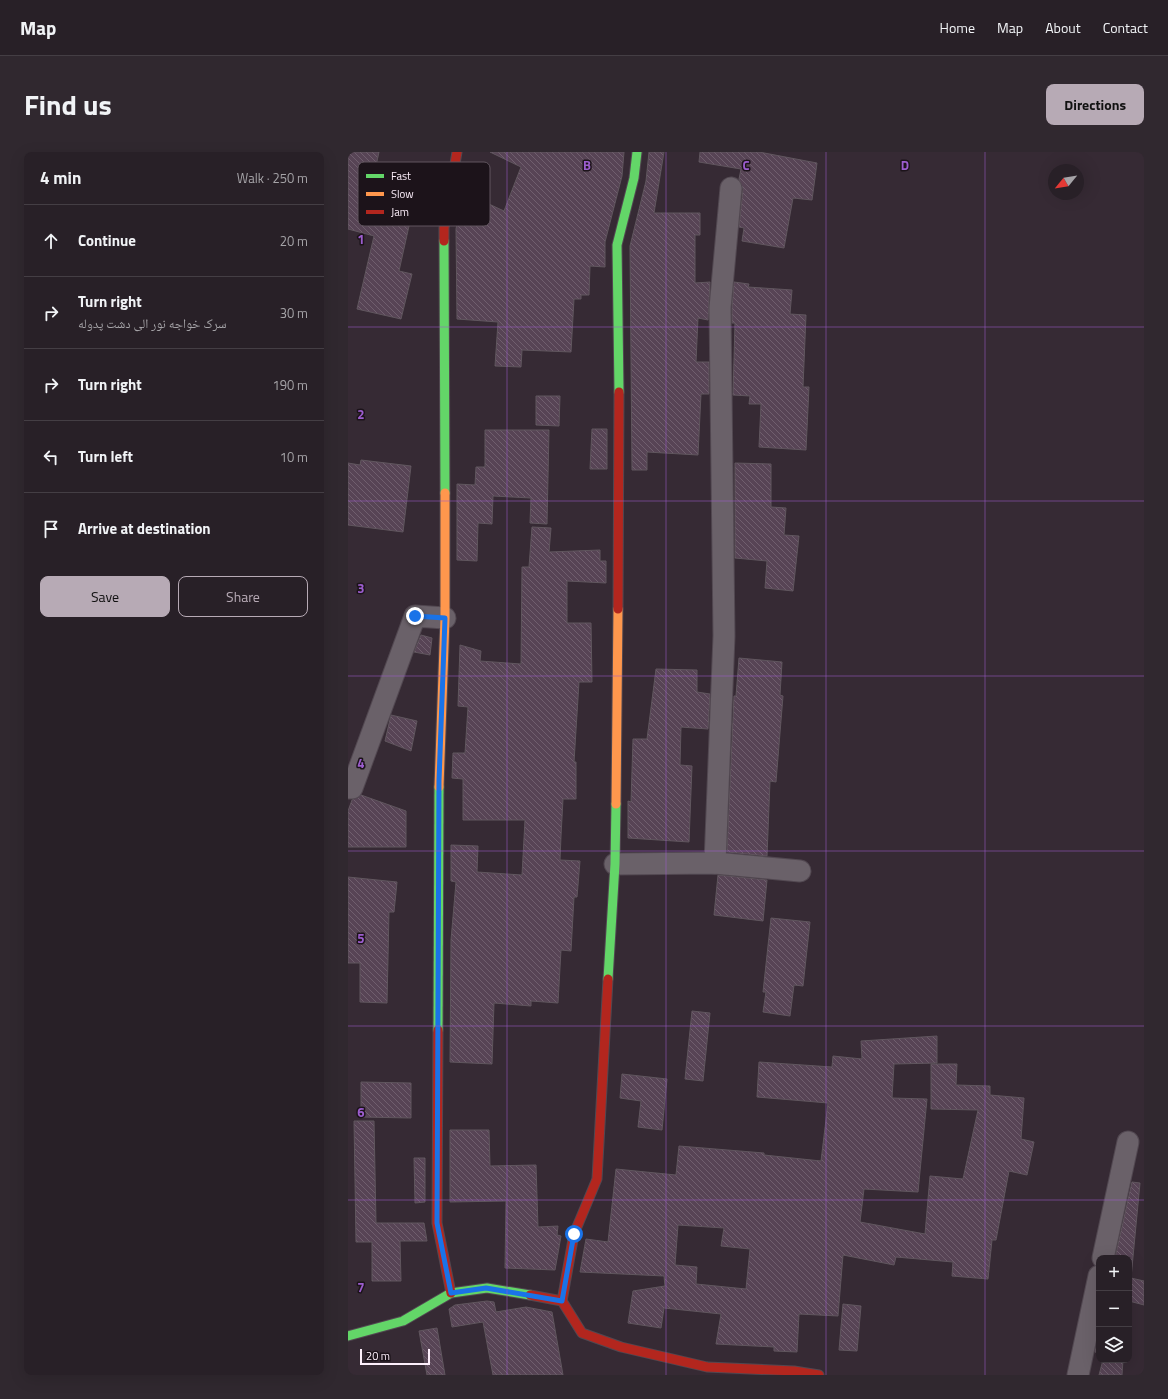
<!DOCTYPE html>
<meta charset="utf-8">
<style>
:root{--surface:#282027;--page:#30282f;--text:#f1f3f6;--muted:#a5a3a7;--line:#443e44;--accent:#b7aab5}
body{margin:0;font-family:"Titillium Web","Noto Naskh Arabic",sans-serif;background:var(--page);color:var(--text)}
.controls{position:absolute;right:12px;bottom:12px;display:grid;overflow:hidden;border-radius:8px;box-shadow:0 4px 16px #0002}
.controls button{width:36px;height:36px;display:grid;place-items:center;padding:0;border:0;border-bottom:1px solid var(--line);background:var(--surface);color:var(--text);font:20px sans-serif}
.compass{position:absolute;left:700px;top:12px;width:36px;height:36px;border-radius:50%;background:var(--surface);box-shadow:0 4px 16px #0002;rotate:240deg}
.scale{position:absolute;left:12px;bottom:10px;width:70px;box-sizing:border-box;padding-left:4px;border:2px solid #fdeffb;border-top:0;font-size:11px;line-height:14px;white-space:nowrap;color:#fdeffb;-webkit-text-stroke:3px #1c131a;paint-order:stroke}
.stop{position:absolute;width:12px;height:12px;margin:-9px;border:3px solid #1a73e8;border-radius:50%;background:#fff}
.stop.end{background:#1a73e8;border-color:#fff;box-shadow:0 1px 4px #0008}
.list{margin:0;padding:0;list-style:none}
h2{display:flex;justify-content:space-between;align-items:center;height:52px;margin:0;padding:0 16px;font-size:17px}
h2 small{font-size:13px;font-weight:400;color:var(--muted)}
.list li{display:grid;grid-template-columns:26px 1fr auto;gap:12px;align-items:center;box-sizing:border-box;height:72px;padding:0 16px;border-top:1px solid var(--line)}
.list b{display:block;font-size:15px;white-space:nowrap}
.list p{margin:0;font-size:13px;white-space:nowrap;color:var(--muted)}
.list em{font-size:13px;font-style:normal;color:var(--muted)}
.actions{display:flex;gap:8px;padding:12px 16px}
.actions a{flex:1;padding:9px 0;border:1px solid var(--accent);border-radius:8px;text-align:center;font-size:14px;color:var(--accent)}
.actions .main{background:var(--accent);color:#111}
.icon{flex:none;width:22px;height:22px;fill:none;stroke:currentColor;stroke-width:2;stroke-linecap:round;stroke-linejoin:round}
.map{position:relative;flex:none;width:796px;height:1223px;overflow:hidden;border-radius:8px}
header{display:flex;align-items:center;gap:24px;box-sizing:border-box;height:56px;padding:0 20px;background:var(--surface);border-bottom:1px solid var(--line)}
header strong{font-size:19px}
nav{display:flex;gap:22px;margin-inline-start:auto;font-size:14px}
.intro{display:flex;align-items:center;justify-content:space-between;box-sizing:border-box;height:96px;padding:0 24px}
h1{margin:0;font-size:28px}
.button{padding:10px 18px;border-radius:8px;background:var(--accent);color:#111;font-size:14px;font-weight:700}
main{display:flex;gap:24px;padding:0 24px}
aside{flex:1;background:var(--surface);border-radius:8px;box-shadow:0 4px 16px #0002}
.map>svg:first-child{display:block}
.building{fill:url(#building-back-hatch);stroke:#60565e;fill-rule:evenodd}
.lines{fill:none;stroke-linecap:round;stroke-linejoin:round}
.street-casing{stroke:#524851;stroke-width:23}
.fast-casing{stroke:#524851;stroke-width:11}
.slow-casing{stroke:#524851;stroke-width:11}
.jam-casing{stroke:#524851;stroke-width:11}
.street{stroke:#6a6169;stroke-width:21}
.fast{stroke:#63d668;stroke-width:9}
.slow{stroke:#ff974d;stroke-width:9}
.jam{stroke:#b3261e;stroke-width:9}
.route{stroke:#1a73e8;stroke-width:5}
.grid{fill:none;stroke:#9c5dce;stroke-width:1;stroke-opacity:0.55}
.key{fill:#1c131a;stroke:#60555e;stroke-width:1}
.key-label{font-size:11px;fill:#fdeffb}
.grid-label{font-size:13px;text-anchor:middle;font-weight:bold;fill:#9c5dce;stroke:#1c131a;stroke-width:3;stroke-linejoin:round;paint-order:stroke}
</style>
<header>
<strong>Map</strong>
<nav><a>Home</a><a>Map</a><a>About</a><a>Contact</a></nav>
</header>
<div class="intro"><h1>Find us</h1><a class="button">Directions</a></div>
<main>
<aside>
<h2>4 min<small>Walk · 250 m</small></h2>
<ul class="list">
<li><svg class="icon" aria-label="ahead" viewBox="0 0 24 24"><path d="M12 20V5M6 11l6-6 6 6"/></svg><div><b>Continue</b></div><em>20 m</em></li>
<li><svg class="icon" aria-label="right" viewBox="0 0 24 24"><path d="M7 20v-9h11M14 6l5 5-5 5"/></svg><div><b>Turn right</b><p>سرک خواجه نور الی دشت پدوله</p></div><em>30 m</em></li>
<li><svg class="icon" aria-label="right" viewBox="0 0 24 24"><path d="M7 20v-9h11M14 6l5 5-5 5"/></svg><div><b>Turn right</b></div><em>190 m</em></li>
<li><svg class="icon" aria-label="left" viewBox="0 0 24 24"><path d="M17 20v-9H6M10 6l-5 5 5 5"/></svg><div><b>Turn left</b></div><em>10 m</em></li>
<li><svg class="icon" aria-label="arrive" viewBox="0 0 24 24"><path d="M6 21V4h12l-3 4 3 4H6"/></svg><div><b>Arrive at destination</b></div></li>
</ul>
<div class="actions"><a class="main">Save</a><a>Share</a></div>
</aside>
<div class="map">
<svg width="796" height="1223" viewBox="0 0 796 1223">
<defs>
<pattern id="building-back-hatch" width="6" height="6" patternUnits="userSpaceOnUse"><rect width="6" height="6" fill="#574455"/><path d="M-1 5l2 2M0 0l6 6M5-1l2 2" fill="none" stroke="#705f6e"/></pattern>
</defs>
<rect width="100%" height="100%" fill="#362a34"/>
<!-- building -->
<g class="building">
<polygon points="0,0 31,0 26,23 83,37 78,58 65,56 51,119 64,122 53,167 9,157 26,84 0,77"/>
<polygon points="142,0 276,0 274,24 257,90 257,115 242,114 241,143 233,143 233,147 226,147 223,200 174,198 173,215 147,214 150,170 109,167 108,77 115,40 156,59 173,15"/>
<polygon points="301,0 316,0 306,61 352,61 352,83 347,83 347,131 362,130 360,168 350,166 348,210 361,210 361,242 353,242 350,303 299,300 299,318 284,318 282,94 298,29"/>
<polygon points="352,0 411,0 469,11 464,48 445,46 436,96 394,89 396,76 391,75 395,37 391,27 393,17 351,10"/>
<polygon points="386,130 401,132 400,135 444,138 442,162 458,163 455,235 461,235 458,298 411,295 413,252 401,252 402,244 385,243 387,171 384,171 384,156"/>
<polygon points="188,244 212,244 211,274 188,273"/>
<polygon points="244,277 259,277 259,317 242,317"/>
<polygon points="137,278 201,278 199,372 182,371 183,346 145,344 144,372 130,371 129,409 109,408 109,332 127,333 128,315 137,315"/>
<polygon points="13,308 63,314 55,380 0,373 0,311 12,313"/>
<polygon points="387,311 423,312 423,355 438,356 436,383 451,384 445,439 417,436 419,409 387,406"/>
<polygon points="184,375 203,376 201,400 252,398 252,409 258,409 258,431 219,429 219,471 243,471 244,530 231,530 226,610 228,610 228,647 215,647 213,684 212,708 232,709 229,745 226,745 223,799 213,798 210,851 183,849 183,854 146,851 144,912 102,910 103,788 108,730 103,729 103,693 130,694 129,720 174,723 177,668 115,668 115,627 104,626 105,601 117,601 120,555 110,554 112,493 133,499 132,509 173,512 174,415 181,415"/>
<polygon points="73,483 84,486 82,503 66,500"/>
<polygon points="391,506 434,510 432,543 435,544 428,630 422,629 419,704 379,700 386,544 388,544"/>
<polygon points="308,517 349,518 349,540 362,542 360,577 333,575 332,613 344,614 341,690 280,686 280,649 283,650 285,587 299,587"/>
<polygon points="43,563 69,569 63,599 37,589"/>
<polygon points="13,643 58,659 58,695 0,695 0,659 4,648"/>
<polygon points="370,723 419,728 415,769 366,763"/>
<polygon points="0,725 49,730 46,760 41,760 39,851 12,850 12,811 0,811"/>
<polygon points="423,766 462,770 455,834 446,833 442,864 415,860 418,840 415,840"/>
<polygon points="344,859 362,861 355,929 337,927"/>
<path d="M 589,884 L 589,911 L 546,912 L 544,946 L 579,947 L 570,1040 L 516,1037 L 512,1070 L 577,1082 L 582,1024 L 615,1027 L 630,958 L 583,957 L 583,912 L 609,912 L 608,933 L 642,934 L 642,943 L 676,946 L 673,987 L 686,990 L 679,1023 L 661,1019 L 648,1088 L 644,1088 L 640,1127 L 604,1124 L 605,1110 L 548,1105 L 546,1113 L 495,1103 L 490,1164 L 451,1162 L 449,1200 L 426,1199 L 426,1195 L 368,1192 L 373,1162 L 316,1156 L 313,1176 L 280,1171 L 285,1139 L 317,1134 L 316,1124 L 232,1120 L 238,1087 L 260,1090 L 268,1017 L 328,1023 L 331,994 L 416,1001 L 416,1003 L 473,1009 L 480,951 L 409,945 L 411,910 L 484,915 L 485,904 L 514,907 L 513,889 ZM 330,1073 L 376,1076 L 373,1094 L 402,1097 L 398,1137 L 348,1132 L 349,1115 L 327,1113 Z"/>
<polygon points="274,922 319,927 314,978 290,975 293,949 272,946"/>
<polygon points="13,930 63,931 63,966 13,965"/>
<polygon points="6,969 26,969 28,1071 76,1071 79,1089 52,1089 53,1129 24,1129 24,1090 8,1090"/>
<polygon points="102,978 141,978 142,1014 188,1013 190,1075 210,1074 209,1083 213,1084 207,1118 157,1116 158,1049 102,1050"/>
<polygon points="66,1006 77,1006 77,1050 67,1051"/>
<polygon points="784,1030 792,1031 783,1126 796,1129 796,1153 781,1149 781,1106 767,1106"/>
<polygon points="139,1149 146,1150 148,1160 178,1155 204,1160 215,1223 145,1223 135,1170 104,1175 101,1157 107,1153"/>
<polygon points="495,1152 513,1154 509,1199 491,1198"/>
<polygon points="89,1176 97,1223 79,1223 71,1179"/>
<polygon points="751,1182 751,1201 747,1200"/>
<polygon points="755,1208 775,1208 774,1223 751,1223"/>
</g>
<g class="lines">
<defs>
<g id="street">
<polyline points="0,636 4,636 67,464 97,466"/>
<polyline points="367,711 376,484 372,156 383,36"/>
<polyline points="267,712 367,711 452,719"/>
<polyline points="755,1106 780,990"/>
<polyline points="730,1223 751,1124"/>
</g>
<g id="fast">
<polyline points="96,89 97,341"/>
<polyline points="271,240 269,93 286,26 289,0"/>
<polyline points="260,827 267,712 268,652"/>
<polyline points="90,878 91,635"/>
<polyline points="0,1184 55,1169 103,1141 139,1136 182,1143"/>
</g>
<g id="slow">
<polyline points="91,635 97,466 97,341"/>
<polyline points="268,652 270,457"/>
</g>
<g id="jam">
<polyline points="96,89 96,76 109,0"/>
<polyline points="270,457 271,240"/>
<polyline points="90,878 89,1071 103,1141"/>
<polyline points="182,1143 214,1149 234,1181 273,1195 359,1215 446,1219 471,1223"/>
<polyline points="214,1149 226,1082 249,1027 260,827"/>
</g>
</defs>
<!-- street casing -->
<use href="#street" class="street-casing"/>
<!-- fast casing -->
<use href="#fast" class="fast-casing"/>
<!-- slow casing -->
<use href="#slow" class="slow-casing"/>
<!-- jam casing -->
<use href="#jam" class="jam-casing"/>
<!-- street -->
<use href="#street" class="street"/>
<!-- fast -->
<use href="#fast" class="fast"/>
<!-- slow -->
<use href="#slow" class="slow"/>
<!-- jam -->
<use href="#jam" class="jam"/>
</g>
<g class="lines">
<!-- route -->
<polyline class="route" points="67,464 97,466 91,629 89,1071 103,1141 138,1136 214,1149 226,1082"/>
</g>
<!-- grid -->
<path class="grid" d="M 159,0 L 159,1223M 318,0 L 318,1223M 478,0 L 478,1223M 637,0 L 637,1223M 0,175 L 796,175M 0,349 L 796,349M 0,524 L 796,524M 0,699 L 796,699M 0,874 L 796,874M 0,1048 L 796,1048"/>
<!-- legend -->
<rect x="10" y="10" width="132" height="64" rx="6" class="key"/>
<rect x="18" y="22" width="18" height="4" fill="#63d668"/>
<rect x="18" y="40" width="18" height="4" fill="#ff974d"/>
<rect x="18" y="58" width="18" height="4" fill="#b3261e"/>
<g class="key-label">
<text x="43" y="28">Fast</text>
<text x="43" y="46">Slow</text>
<text x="43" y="64">Jam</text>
</g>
<g class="grid-label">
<text x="239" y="18">B</text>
<text x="398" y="18">C</text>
<text x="557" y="18">D</text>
<text x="13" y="92">1</text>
<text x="13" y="267">2</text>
<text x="13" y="441">3</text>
<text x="13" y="616">4</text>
<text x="13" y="791">5</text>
<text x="13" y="965">6</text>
<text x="13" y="1140">7</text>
</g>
</svg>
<div class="controls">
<button>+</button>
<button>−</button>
<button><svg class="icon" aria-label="layers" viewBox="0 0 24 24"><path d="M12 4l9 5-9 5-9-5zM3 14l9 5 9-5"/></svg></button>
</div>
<svg class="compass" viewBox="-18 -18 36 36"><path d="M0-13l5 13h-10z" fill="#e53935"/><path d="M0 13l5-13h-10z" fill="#a5a3a7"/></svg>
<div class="scale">20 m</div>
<div class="stop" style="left:226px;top:1082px"></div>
<div class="stop end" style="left:67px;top:464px"></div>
</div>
</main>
